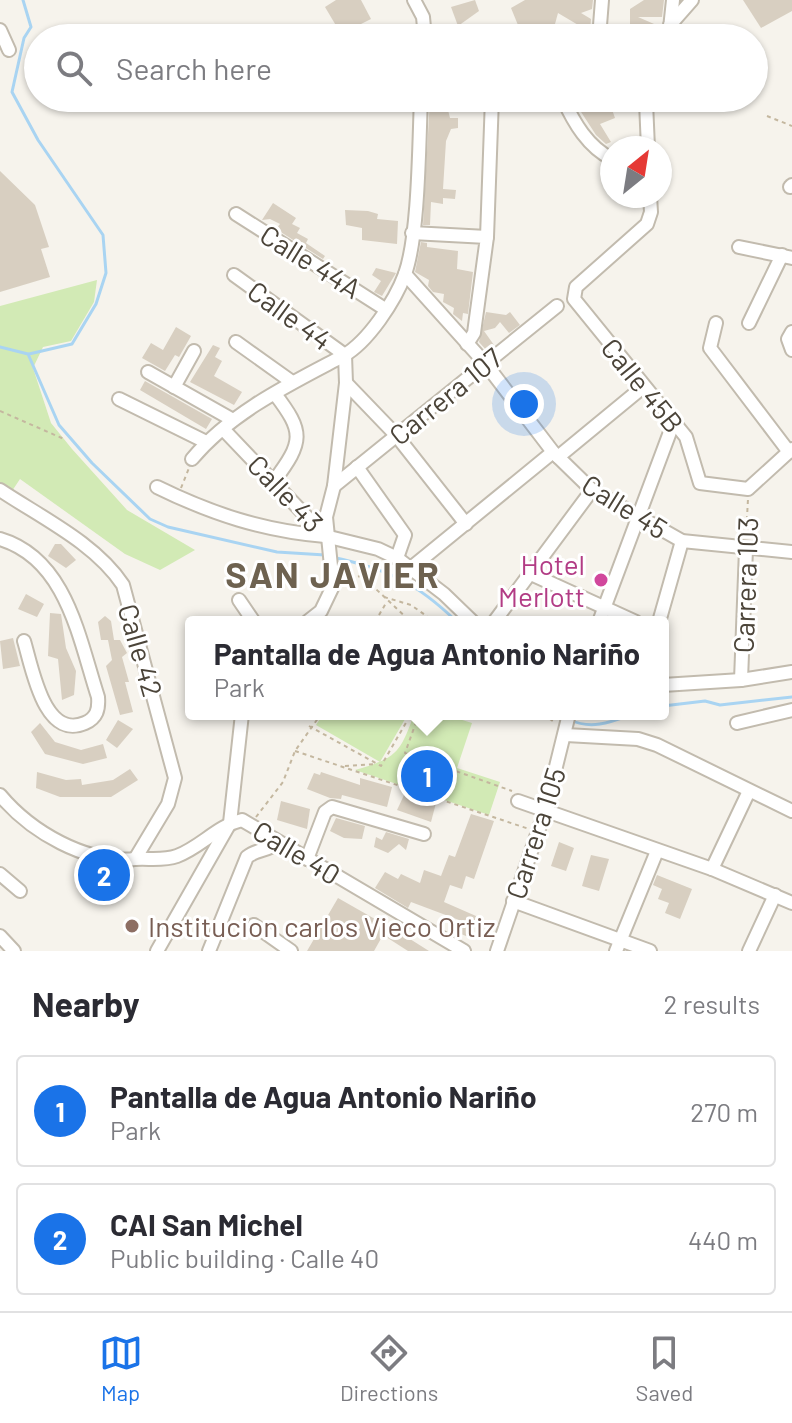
<!DOCTYPE html>
<meta charset="utf-8">
<style>
:root{--surface:#fff;--page:#f2f2f3;--text:#2b2b33;--muted:#7c7c81;--line:#e1e1e2;--accent:#1a73e8}
body{margin:0;font-family:Barlow,sans-serif;background:var(--page);color:var(--text)}
.compass{position:absolute;left:600px;top:136px;width:72px;height:72px;border-radius:50%;background:var(--surface);box-shadow:0 2px 6px #0004;rotate:30deg}
.you{position:absolute;left:524px;top:404px;width:28px;height:28px;margin:-20px;border:6px solid #fff;border-radius:50%;background:#1a73e8;box-shadow:0 0 0 12px #1a73e833}
.badge{display:grid;place-items:center;width:52px;height:52px;border-radius:50%;background:var(--accent);color:#fff;font-size:26px;font-weight:700}
.pin{position:absolute;translate:-50% -50%;border:4px solid #fff;box-shadow:0 2px 8px #0006}
.popup{position:absolute;left:185px;top:616px;width:484px;height:104px;box-sizing:border-box;display:grid;place-content:center;border-radius:8px;background:var(--surface);filter:drop-shadow(0 2px 6px #0005);font-size:26px;white-space:nowrap;color:var(--muted)}
.popup b{font-size:30px;color:var(--text)}
.popup::after{content:'';position:absolute;left:50%;top:100%;margin-left:-16px;border:16px solid transparent;border-top-color:var(--surface)}
.list{margin:0;padding:0;list-style:none}
h2{display:flex;justify-content:space-between;align-items:center;height:104px;margin:0;padding:0 32px;font-size:34px}
h2 small{font-size:26px;font-weight:400;color:var(--muted)}
.list li{display:grid;grid-template-columns:52px 1fr auto;gap:24px;align-items:center;box-sizing:border-box;height:112px;margin:0 16px 16px;padding:0 16px;border:2px solid var(--line);border-radius:8px}
.list b{display:block;font-size:30px;white-space:nowrap}
.list p{margin:0;font-size:26px;white-space:nowrap;color:var(--muted)}
.list em{font-size:26px;font-style:normal;color:var(--muted)}
.icon{flex:none;width:44px;height:44px;fill:none;stroke:currentColor;stroke-width:2;stroke-linecap:round;stroke-linejoin:round}
.map{position:relative;flex:none;width:792px;height:951px;overflow:hidden}
.search{position:absolute;background:var(--surface);box-shadow:0 2px 6px #0004;left:24px;right:24px;top:24px;height:88px;display:flex;align-items:center;gap:20px;box-sizing:border-box;padding:0 28px;border-radius:44px;color:var(--muted);font-size:30px}
.sheet{height:360px;background:var(--surface)}
nav{display:flex;justify-content:space-around;align-items:center;box-sizing:border-box;height:112px;border-top:2px solid var(--line);background:var(--surface);font-size:22px;color:var(--muted)}
nav a{display:grid;justify-items:center;gap:4px}
nav .on{color:var(--accent)}
.map>svg:first-child{display:block}
.green{fill:#d2eab5}
.lines{fill:none;stroke-linecap:round;stroke-linejoin:round}
.stream{stroke:#a9d4f2;stroke-width:3}
.building{fill:#d8cfc1}
.minor-casing{stroke:#c2bbae;stroke-width:16}
.path{stroke:#c4b79f;stroke-width:2;stroke-dasharray:4 4;stroke-linecap:butt}
.minor{stroke:#fff;stroke-width:12}
.hotel-dot{fill:#d1479c;stroke:#fff;stroke-width:3}
.education-dot{fill:#8d6e63;stroke:#fff;stroke-width:3}
.labels{text-anchor:middle;dominant-baseline:central;stroke-width:6;stroke-linejoin:round;paint-order:stroke}
.street-label{font-size:28px;fill:#4b4439;stroke:#fff}
.hotel-label{font-size:28px;fill:#b23c85;stroke:#fff;text-anchor:end}
.education-label{font-size:28px;fill:#785e54;stroke:#fff;text-anchor:start}
.district-label{font-size:36px;font-weight:bold;letter-spacing:2px;fill:#6e6250;stroke:#fff}
</style>
<div class="map">
<svg width="792" height="951" viewBox="0 0 792 951">
<rect width="100%" height="100%" fill="#f6f3ec"/>
<!-- green -->
<g class="green">
<polygon points="97,280 94,302 71,341 43,347 33,368 51,423 72,449 127,510 195,550 160,570 125,554 20,479 12,491 0,483 0,306"/>
<polygon points="323,714 408,714 380,762 316,725"/>
<path d="M 414,714 L 443,714 L 472,723 L 457,768 L 500,782 L 489,815 L 355,770 C 396,758 400,754 414,714 Z"/>
</g>
<g class="lines">
<!-- stream -->
<g class="stream">
<polyline points="23,0 31,27 24,38 12,92 38,140 103,235 106,273 96,304 72,344 29,354"/>
<polyline points="0,347 28,354 59,425 92,463 150,519 168,527 277,552 325,555"/>
<path d="M 332,557 C 387,569 416,582 457,622"/>
<polyline points="663,706 705,701 720,705 792,697"/>
<path d="M 570,720 C 592,730 611,722 633,714"/>
</g>
</g>
<!-- building -->
<g class="building">
<polygon points="336,0 361,0 371,19 341,34 325,7"/>
<polygon points="475,0 479,11 458,26 451,7"/>
<polygon points="525,0 593,0 592,9 581,13 591,19 590,32 558,13 552,35 544,32 544,25 520,30 511,8"/>
<polygon points="644,0 664,0 662,17 638,17 661,27 660,38 640,38 645,25 630,25 630,9"/>
<polygon points="743,0 792,0 792,11 761,28"/>
<polygon points="430,98 445,98 450,118 458,118 458,128 451,129 446,141 443,189 456,190 455,199 443,198 443,204 431,202 430,225 423,225"/>
<polygon points="572,98 580,98 585,112 601,104 597,98 608,98 615,118 600,124 611,142 606,144 596,135"/>
<polygon points="0,171 35,205 49,247 41,249 50,277 0,292"/>
<polygon points="273,203 296,218 292,224 300,228 297,233 308,239 306,243 325,256 323,259 276,229 280,224 270,219 262,220"/>
<polygon points="345,210 368,211 378,214 377,219 398,221 397,244 362,240 362,228 346,225"/>
<polygon points="421,242 427,243 427,247 458,251 457,269 473,272 468,314 463,313 462,321 453,314 454,308 443,302 444,294 433,292 428,286 429,280 415,272"/>
<polygon points="376,268 396,273 382,296 374,292 381,281 372,275"/>
<polygon points="486,312 506,315 510,312 520,325 509,333 500,322 495,328 484,331 494,345 487,351 479,342"/>
<polygon points="176,327 191,336 179,357 175,355 165,371 142,358 151,343 163,350"/>
<polygon points="213,345 220,348 215,357 222,361 214,376 242,392 234,405 190,382"/>
<polygon points="145,381 212,419 206,429 140,390"/>
<polygon points="55,544 61,544 76,560 66,568 48,556"/>
<polygon points="26,594 44,604 37,617 18,609"/>
<polygon points="50,613 61,614 66,648 76,671 74,695 62,700 58,659 48,656"/>
<polygon points="105,616 111,621 114,640 120,640 127,653 122,657 129,682 125,682 133,712 120,715 106,666 112,660 108,640 101,640 98,622"/>
<polygon points="13,638 20,666 3,669 0,641"/>
<polygon points="118,720 133,729 117,748 106,740"/>
<polygon points="40,723 55,742 81,750 103,744 107,758 83,764 45,754 31,732"/>
<polygon points="130,769 138,780 111,797 60,797 36,788 37,772 66,780 81,779 82,785 113,780"/>
<polygon points="321,772 360,785 360,778 392,787 387,807 342,795 341,799 330,798 307,789 314,773 320,775"/>
<polygon points="405,793 436,803 431,822 397,810"/>
<polygon points="281,801 310,809 307,829 277,820"/>
<polygon points="471,814 494,821 474,879 466,876 462,889 450,885 444,902 476,916 471,938 456,932 459,920 411,902 408,908 375,888 385,872 398,879 401,874 420,883 424,870 441,876 449,855 455,857"/>
<polygon points="336,818 365,826 362,839 344,838 330,831"/>
<polygon points="386,832 409,839 406,850 399,844 388,853 374,847 376,837 382,840"/>
<polygon points="559,842 574,848 566,871 551,866"/>
<polygon points="591,855 609,859 599,891 582,886"/>
<polygon points="657,875 692,889 680,919 665,913 669,903 658,899 662,889 653,885"/>
<polygon points="338,898 410,939 429,951 408,951 383,935 374,951 307,951"/>
</g>
<g class="lines">
<defs>
<g id="minor">
<polyline points="414,0 423,17 425,38"/>
<polyline points="670,25 692,0"/>
<polyline points="0,30 9,50"/>
<polyline points="599,38 602,0"/>
<polyline points="669,38 673,0"/>
<path d="M 563,99 C 574,123 588,147 612,159"/>
<polyline points="646,102 648,148"/>
<polyline points="790,187 792,185"/>
<polyline points="650,196 651,212 647,224 576,287 574,299 686,437 700,483 748,489 792,449"/>
<polyline points="236,214 385,309"/>
<polyline points="412,233 487,237 474,333 467,344"/>
<polyline points="487,237 492,98"/>
<polyline points="739,247 792,258"/>
<polyline points="405,274 485,363 553,452 592,490 682,541 792,552"/>
<polyline points="234,275 345,355 346,383 334,486 326,517 333,586 321,611 307,622"/>
<polyline points="716,323 710,348 789,452"/>
<polyline points="749,323 782,255"/>
<polyline points="792,332 788,339 792,350"/>
<polyline points="236,342 292,382"/>
<polyline points="148,372 233,420"/>
<polyline points="346,383 396,435 466,524"/>
<polyline points="174,387 194,351"/>
<polyline points="119,399 206,442"/>
<polyline points="223,429 325,536 378,549 397,558 444,594 473,622"/>
<polyline points="558,457 643,387"/>
<path d="M 192,459 C 231,412 290,384 343,356 C 368,342 395,301 405,274 C 419,235 419,143 421,98"/>
<polyline points="357,467 405,535 397,558"/>
<path d="M 274,481 C 304,441 304,432 275,394"/>
<polyline points="334,486 557,306"/>
<path d="M 157,487 C 212,514 264,531 325,536"/>
<path d="M 0,490 C 42,518 95,543 123,585 L 175,778 L 168,804 L 135,859"/>
<path d="M 0,539 C 67,559 79,639 98,697 C 99,709 97,718 85,723 C 44,741 32,667 24,641"/>
<polyline points="411,568 553,452"/>
<polyline points="531,574 636,622"/>
<polyline points="239,600 254,622"/>
<polyline points="494,622 592,490"/>
<polyline points="599,622 673,424"/>
<polyline points="659,622 682,541"/>
<polyline points="741,680 746,549"/>
<polyline points="663,685 741,680 792,672"/>
<polyline points="737,723 792,710"/>
<polyline points="566,735 638,739 657,745 792,811"/>
<path d="M 0,795 C 31,832 86,864 135,859 C 149,858 163,861 177,856 C 201,847 217,826 242,820 L 464,951"/>
<polyline points="518,801 712,869 792,903"/>
<polyline points="307,859 325,812 332,807 424,834"/>
<polyline points="712,869 749,791"/>
<polyline points="0,874 20,891"/>
<polyline points="513,901 650,951"/>
<polyline points="254,925 291,951"/>
<polyline points="0,936 14,951"/>
<polyline points="157,951 230,823 242,714"/>
<path d="M 209,951 L 247,857 C 257,849 268,851 277,843"/>
<polyline points="497,951 545,811 569,714"/>
<polyline points="616,951 657,851"/>
<polyline points="749,951 775,895"/>
</g>
</defs>
<!-- minor casing -->
<use href="#minor" class="minor-casing"/>
<!-- path -->
<g class="path">
<polyline points="767,116 792,126"/>
<polyline points="0,411 64,439"/>
<polyline points="181,488 189,468"/>
<polyline points="746,536 748,499"/>
<polyline points="342,578 362,576 411,622"/>
<polyline points="384,597 411,605 435,622"/>
<polyline points="375,622 386,603"/>
<polyline points="419,714 405,753 512,791"/>
<polyline points="543,714 554,722"/>
<polyline points="309,726 381,766 411,714"/>
<polyline points="295,751 529,829"/>
<polyline points="345,766 375,764"/>
<polyline points="256,817 283,782 295,751 321,714"/>
</g>
<!-- minor -->
<use href="#minor" class="minor"/>
</g>
<!-- markers -->
<circle class="hotel-dot" cx="601" cy="580" r="8"/>
<circle class="education-dot" cx="132" cy="926" r="8"/>
<g class="labels">
<!-- street labels -->
<g class="street-label">
<text transform="translate(311 261) rotate(32)">Calle 44A</text>
<text transform="translate(290 315) rotate(36)">Calle 44</text>
<text transform="translate(643 385) rotate(51)">Calle 45B</text>
<text transform="translate(445 396) rotate(-39)">Carrera 107</text>
<text transform="translate(286 493) rotate(46)">Calle 43</text>
<text transform="translate(625 506) rotate(32)">Calle 45</text>
<text transform="translate(745 585) rotate(-88)">Carrera 103</text>
<text transform="translate(141 650) rotate(74)">Calle 42</text>
<text transform="translate(535 833) rotate(-72)">Carrera 105</text>
<text transform="translate(297 852) rotate(31)">Calle 40</text>
</g>
<!-- hotel labels -->
<g class="hotel-label">
<text x="585" y="564">Hotel<tspan x="585" dy="32">Merlott</tspan></text>
</g>
<!-- education labels -->
<g class="education-label">
<text x="148" y="926">Institucion carlos Vieco Ortiz</text>
</g>
<!-- district labels -->
<g class="district-label">
<text x="333" y="573">SAN JAVIER</text>
</g>
</g>
</svg>
<svg class="compass" viewBox="-18 -18 36 36"><path d="M0-13l5 13h-10z" fill="#e53935"/><path d="M0 13l5-13h-10z" fill="#7c7c81"/></svg>
<div class="you"></div>
<div class="pin badge" style="left:427px;top:776px">1</div>
<div class="popup"><b>Pantalla de Agua Antonio Nariño</b>Park</div>
<div class="pin badge" style="left:104px;top:875px">2</div>
<div class="search"><svg class="icon" aria-label="search" viewBox="0 0 24 24"><circle cx="10" cy="10" r="6"/><path d="M15 15l6 6"/></svg>Search here</div>
</div>
<section class="sheet">
<h2>Nearby<small>2 results</small></h2>
<ul class="list">
<li><span class="badge">1</span><div><b>Pantalla de Agua Antonio Nariño</b><p>Park</p></div><em>270 m</em></li>
<li><span class="badge">2</span><div><b>CAI San Michel</b><p>Public building · Calle 40</p></div><em>440 m</em></li>
</ul>
</section>
<nav>
<a class="on"><svg class="icon" aria-label="map" viewBox="0 0 24 24"><path d="M3 6l6-2 6 2 6-2v14l-6 2-6-2-6 2zM9 4v14M15 6v14"/></svg>Map</a>
<a><svg class="icon" aria-label="directions" viewBox="0 0 24 24"><path d="M12 3l9 9-9 9-9-9zM9 14v-3h6M13 9l2 2-2 2"/></svg>Directions</a>
<a><svg class="icon" aria-label="saved" viewBox="0 0 24 24"><path d="M7 4h10v16l-5-4-5 4z"/></svg>Saved</a>
</nav>
